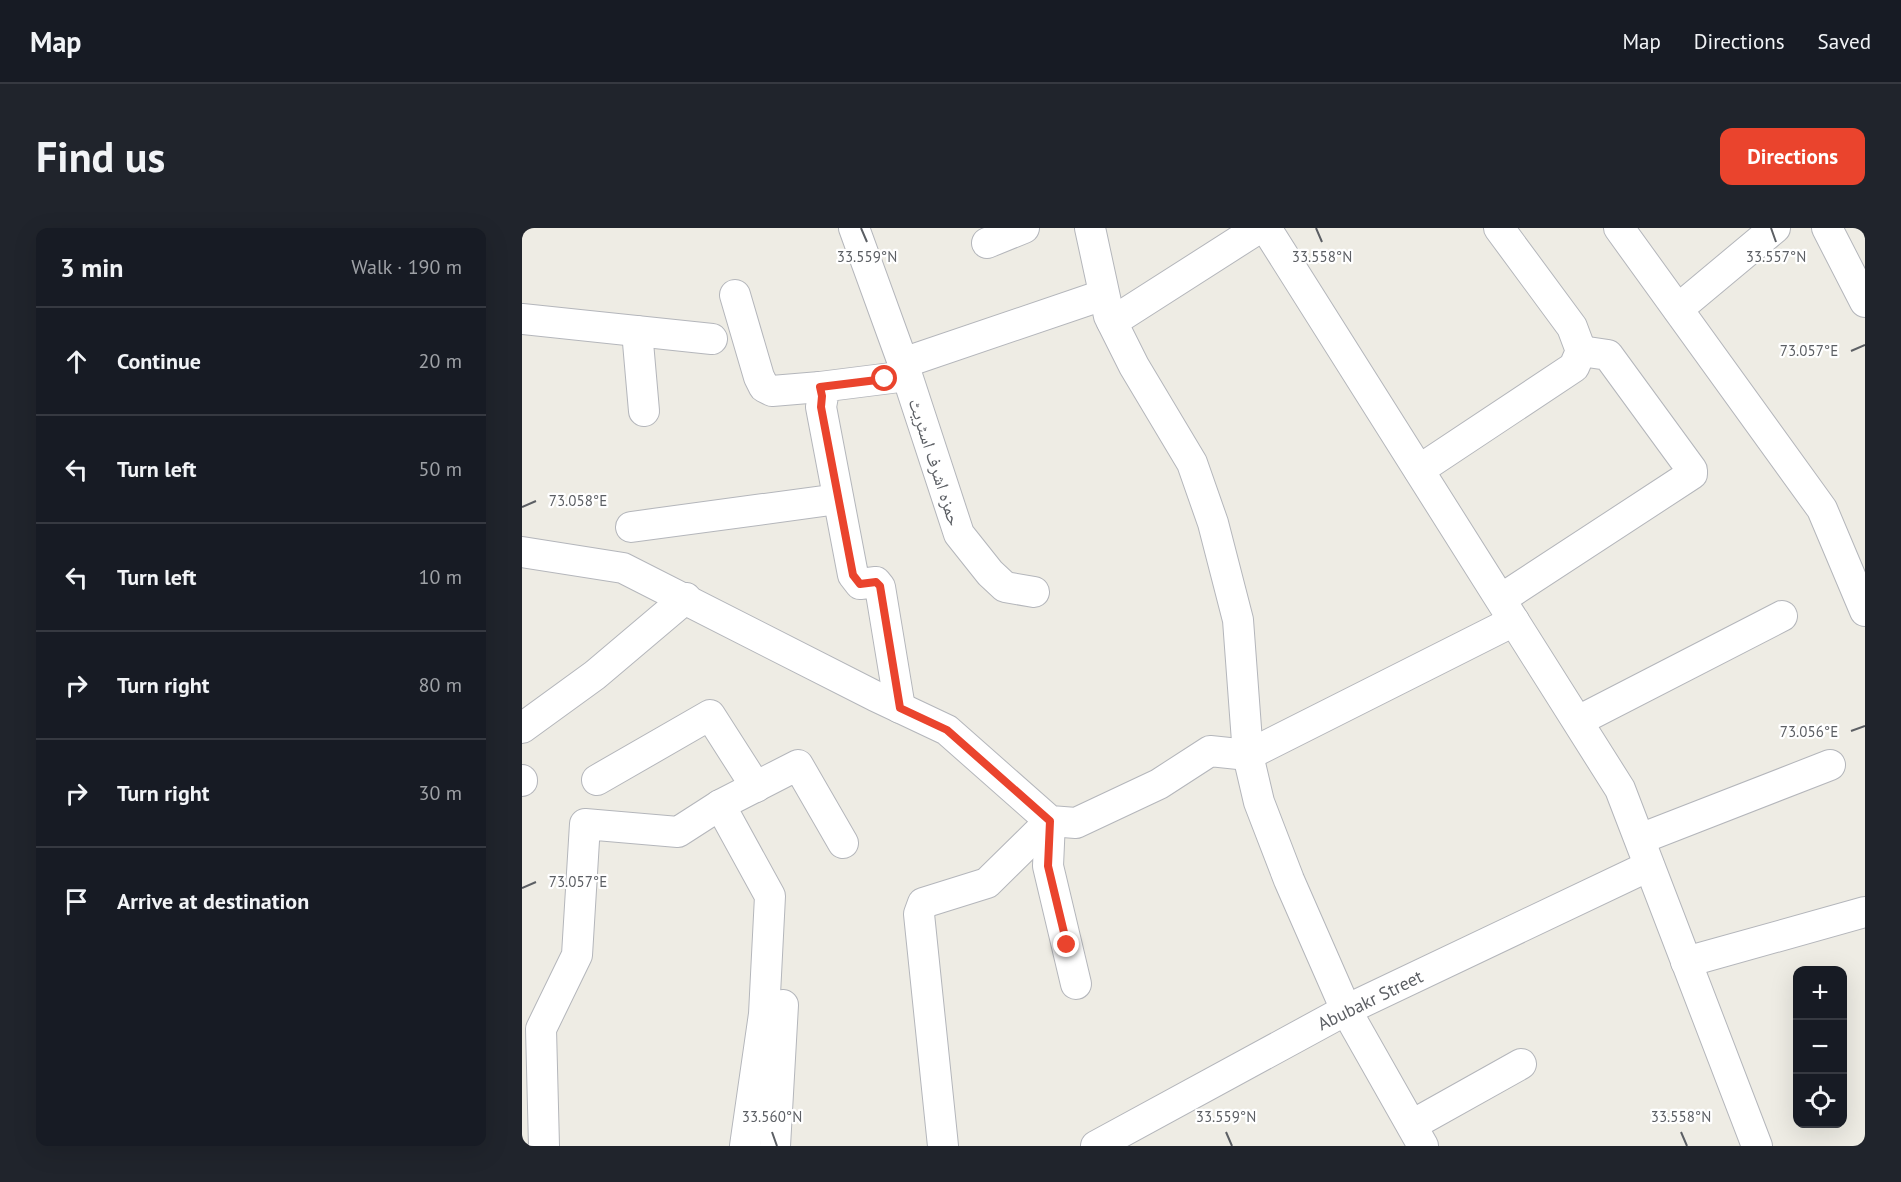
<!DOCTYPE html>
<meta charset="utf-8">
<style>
:root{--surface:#171b24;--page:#20242c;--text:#f1f3f6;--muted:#9ea1a6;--line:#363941;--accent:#ea442d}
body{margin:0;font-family:"PT Sans","Noto Naskh Arabic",sans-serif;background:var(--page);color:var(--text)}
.controls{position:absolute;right:18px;bottom:18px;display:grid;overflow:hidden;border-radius:12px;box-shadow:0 6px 24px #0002}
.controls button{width:54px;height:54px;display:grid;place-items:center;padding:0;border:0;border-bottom:2px solid var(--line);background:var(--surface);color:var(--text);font:30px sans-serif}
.stop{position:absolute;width:18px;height:18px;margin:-14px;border:4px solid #ea442d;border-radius:50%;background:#fff}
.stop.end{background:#ea442d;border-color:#fff;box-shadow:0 2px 6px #0008}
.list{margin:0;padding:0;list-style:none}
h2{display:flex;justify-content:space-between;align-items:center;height:78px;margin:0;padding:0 24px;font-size:26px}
h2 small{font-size:20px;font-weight:400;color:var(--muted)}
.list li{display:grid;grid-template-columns:39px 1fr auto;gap:18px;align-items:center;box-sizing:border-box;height:108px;padding:0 24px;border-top:2px solid var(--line)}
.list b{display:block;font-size:22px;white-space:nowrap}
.list em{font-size:20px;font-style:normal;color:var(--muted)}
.icon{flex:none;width:33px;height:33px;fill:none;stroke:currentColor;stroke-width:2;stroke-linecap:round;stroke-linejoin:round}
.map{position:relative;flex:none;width:1343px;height:918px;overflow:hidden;border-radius:12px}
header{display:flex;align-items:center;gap:36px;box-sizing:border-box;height:84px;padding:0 30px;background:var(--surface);border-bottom:2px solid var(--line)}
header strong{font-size:28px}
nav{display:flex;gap:33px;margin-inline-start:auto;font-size:21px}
.intro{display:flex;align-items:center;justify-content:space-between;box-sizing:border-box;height:144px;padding:0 36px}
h1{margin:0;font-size:42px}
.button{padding:15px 27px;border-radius:12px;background:var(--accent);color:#fff;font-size:21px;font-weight:700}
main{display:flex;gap:36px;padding:0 36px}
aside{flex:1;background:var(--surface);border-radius:12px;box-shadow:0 6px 24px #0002}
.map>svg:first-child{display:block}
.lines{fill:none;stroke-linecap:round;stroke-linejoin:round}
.minor-casing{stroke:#b4b6bb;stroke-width:32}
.minor{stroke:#fff;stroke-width:30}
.route{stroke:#ea442d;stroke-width:8}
.ticks{fill:none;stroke:#5c5f64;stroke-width:2}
.labels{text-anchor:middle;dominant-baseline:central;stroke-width:4.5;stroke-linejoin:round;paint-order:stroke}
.street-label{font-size:18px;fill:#5c5f64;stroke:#fff}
.ticks-label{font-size:15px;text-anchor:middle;fill:#5c5f64;stroke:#fff;stroke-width:4.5;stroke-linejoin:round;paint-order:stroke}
</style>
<header>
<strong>Map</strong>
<nav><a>Map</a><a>Directions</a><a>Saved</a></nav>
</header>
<div class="intro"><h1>Find us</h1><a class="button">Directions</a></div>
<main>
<aside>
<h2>3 min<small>Walk · 190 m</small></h2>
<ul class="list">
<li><svg class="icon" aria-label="ahead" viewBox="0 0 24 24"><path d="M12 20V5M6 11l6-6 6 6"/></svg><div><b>Continue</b></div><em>20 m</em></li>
<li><svg class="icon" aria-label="left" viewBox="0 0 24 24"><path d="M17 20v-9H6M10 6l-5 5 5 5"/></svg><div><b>Turn left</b></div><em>50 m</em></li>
<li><svg class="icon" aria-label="left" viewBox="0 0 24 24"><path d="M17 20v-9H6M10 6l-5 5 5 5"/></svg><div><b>Turn left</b></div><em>10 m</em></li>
<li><svg class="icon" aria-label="right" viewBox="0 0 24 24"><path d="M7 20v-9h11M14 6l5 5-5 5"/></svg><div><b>Turn right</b></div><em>80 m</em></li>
<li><svg class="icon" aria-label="right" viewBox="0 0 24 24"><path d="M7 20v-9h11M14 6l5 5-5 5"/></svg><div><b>Turn right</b></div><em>30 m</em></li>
<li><svg class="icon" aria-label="arrive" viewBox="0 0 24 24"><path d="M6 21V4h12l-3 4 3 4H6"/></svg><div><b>Arrive at destination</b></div></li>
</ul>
</aside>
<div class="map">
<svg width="1343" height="918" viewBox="0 0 1343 918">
<rect width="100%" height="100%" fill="#eeece4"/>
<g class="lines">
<defs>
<g id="minor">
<polyline points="332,0 381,135 437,306 468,345 483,359 512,364"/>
<polyline points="568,0 587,88 612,138 670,235 691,295 716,392 726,527 737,574 767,652 824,782 901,918"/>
<polyline points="744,0 1098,561 1235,918"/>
<polyline points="1097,0 1300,281 1343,383"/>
<polyline points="1305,0 1343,74"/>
<polyline points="465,15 502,0"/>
<polyline points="213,67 237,149 242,159 250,163 298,159"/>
<polyline points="1156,81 1253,0"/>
<polyline points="0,91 190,111"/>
<polyline points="590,94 737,0"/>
<polyline points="115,103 122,183"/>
<polyline points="381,135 581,67"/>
<polyline points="897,242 1052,139 1059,123 1050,99 977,0"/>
<polyline points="109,299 316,271"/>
<polyline points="0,324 101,340 353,468 425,502 528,593 554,595 637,556 688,523 726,527 992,393"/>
<polyline points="979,371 1170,246 1170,242 1086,127 1059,123"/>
<polyline points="378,480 358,359 354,354 338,356 331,347 299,179 301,168 298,159 385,148"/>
<polyline points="1056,493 1260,388"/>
<polyline points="0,500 73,447 164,370"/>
<polyline points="0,552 0,553"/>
<polyline points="75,552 188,487 234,559"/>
<polyline points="198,577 248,668 242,786 223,918"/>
<polyline points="528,593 526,638 554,756"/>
<polyline points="1118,611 1308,537"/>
<polyline points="1164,734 1343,684"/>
<polyline points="890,897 999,836"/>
<polyline points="22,918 19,801 55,727 63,596 156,604 198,577 276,537 321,615"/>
<polyline points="253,918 261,777"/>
<polyline points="421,918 397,686 401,675 465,655 528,593"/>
<polyline points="574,918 824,782 1127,638"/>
</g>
</defs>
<!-- minor casing -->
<use href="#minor" class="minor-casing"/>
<!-- minor -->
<use href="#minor" class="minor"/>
</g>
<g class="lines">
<!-- route -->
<polyline class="route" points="363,151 298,159 300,168 299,179 331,347 338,356 354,354 358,358 378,480 425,502 528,593 526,638 545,717"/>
</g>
<!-- ticks -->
<path class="ticks" d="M 339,0 L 345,14M 794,0 L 800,14M 1249,0 L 1254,14M 1329,123 L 1343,117M 0,279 L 14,273M 1329,503 L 1343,498M 0,660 L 14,654M 250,904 L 255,918M 704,904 L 710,918M 1159,904 L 1165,918"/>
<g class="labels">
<!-- street labels -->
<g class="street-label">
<text transform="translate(413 234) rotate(72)">حمزہ اشرف اسٹریٹ</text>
<text transform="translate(848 772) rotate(-26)">Abubakr Street</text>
</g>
</g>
<g class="ticks-label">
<text x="345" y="34">33.559°N</text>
<text x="800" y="34">33.558°N</text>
<text x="1254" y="34">33.557°N</text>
<text x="1287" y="128">73.057°E</text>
<text x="56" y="278">73.058°E</text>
<text x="1287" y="509">73.056°E</text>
<text x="56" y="659">73.057°E</text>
<text x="250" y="894">33.560°N</text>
<text x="704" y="894">33.559°N</text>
<text x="1159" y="894">33.558°N</text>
</g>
</svg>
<div class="controls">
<button>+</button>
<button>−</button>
<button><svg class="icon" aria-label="locate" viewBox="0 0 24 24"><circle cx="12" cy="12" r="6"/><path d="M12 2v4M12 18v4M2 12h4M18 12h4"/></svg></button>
</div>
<div class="stop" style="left:363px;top:151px"></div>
<div class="stop end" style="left:545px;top:717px"></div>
</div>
</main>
